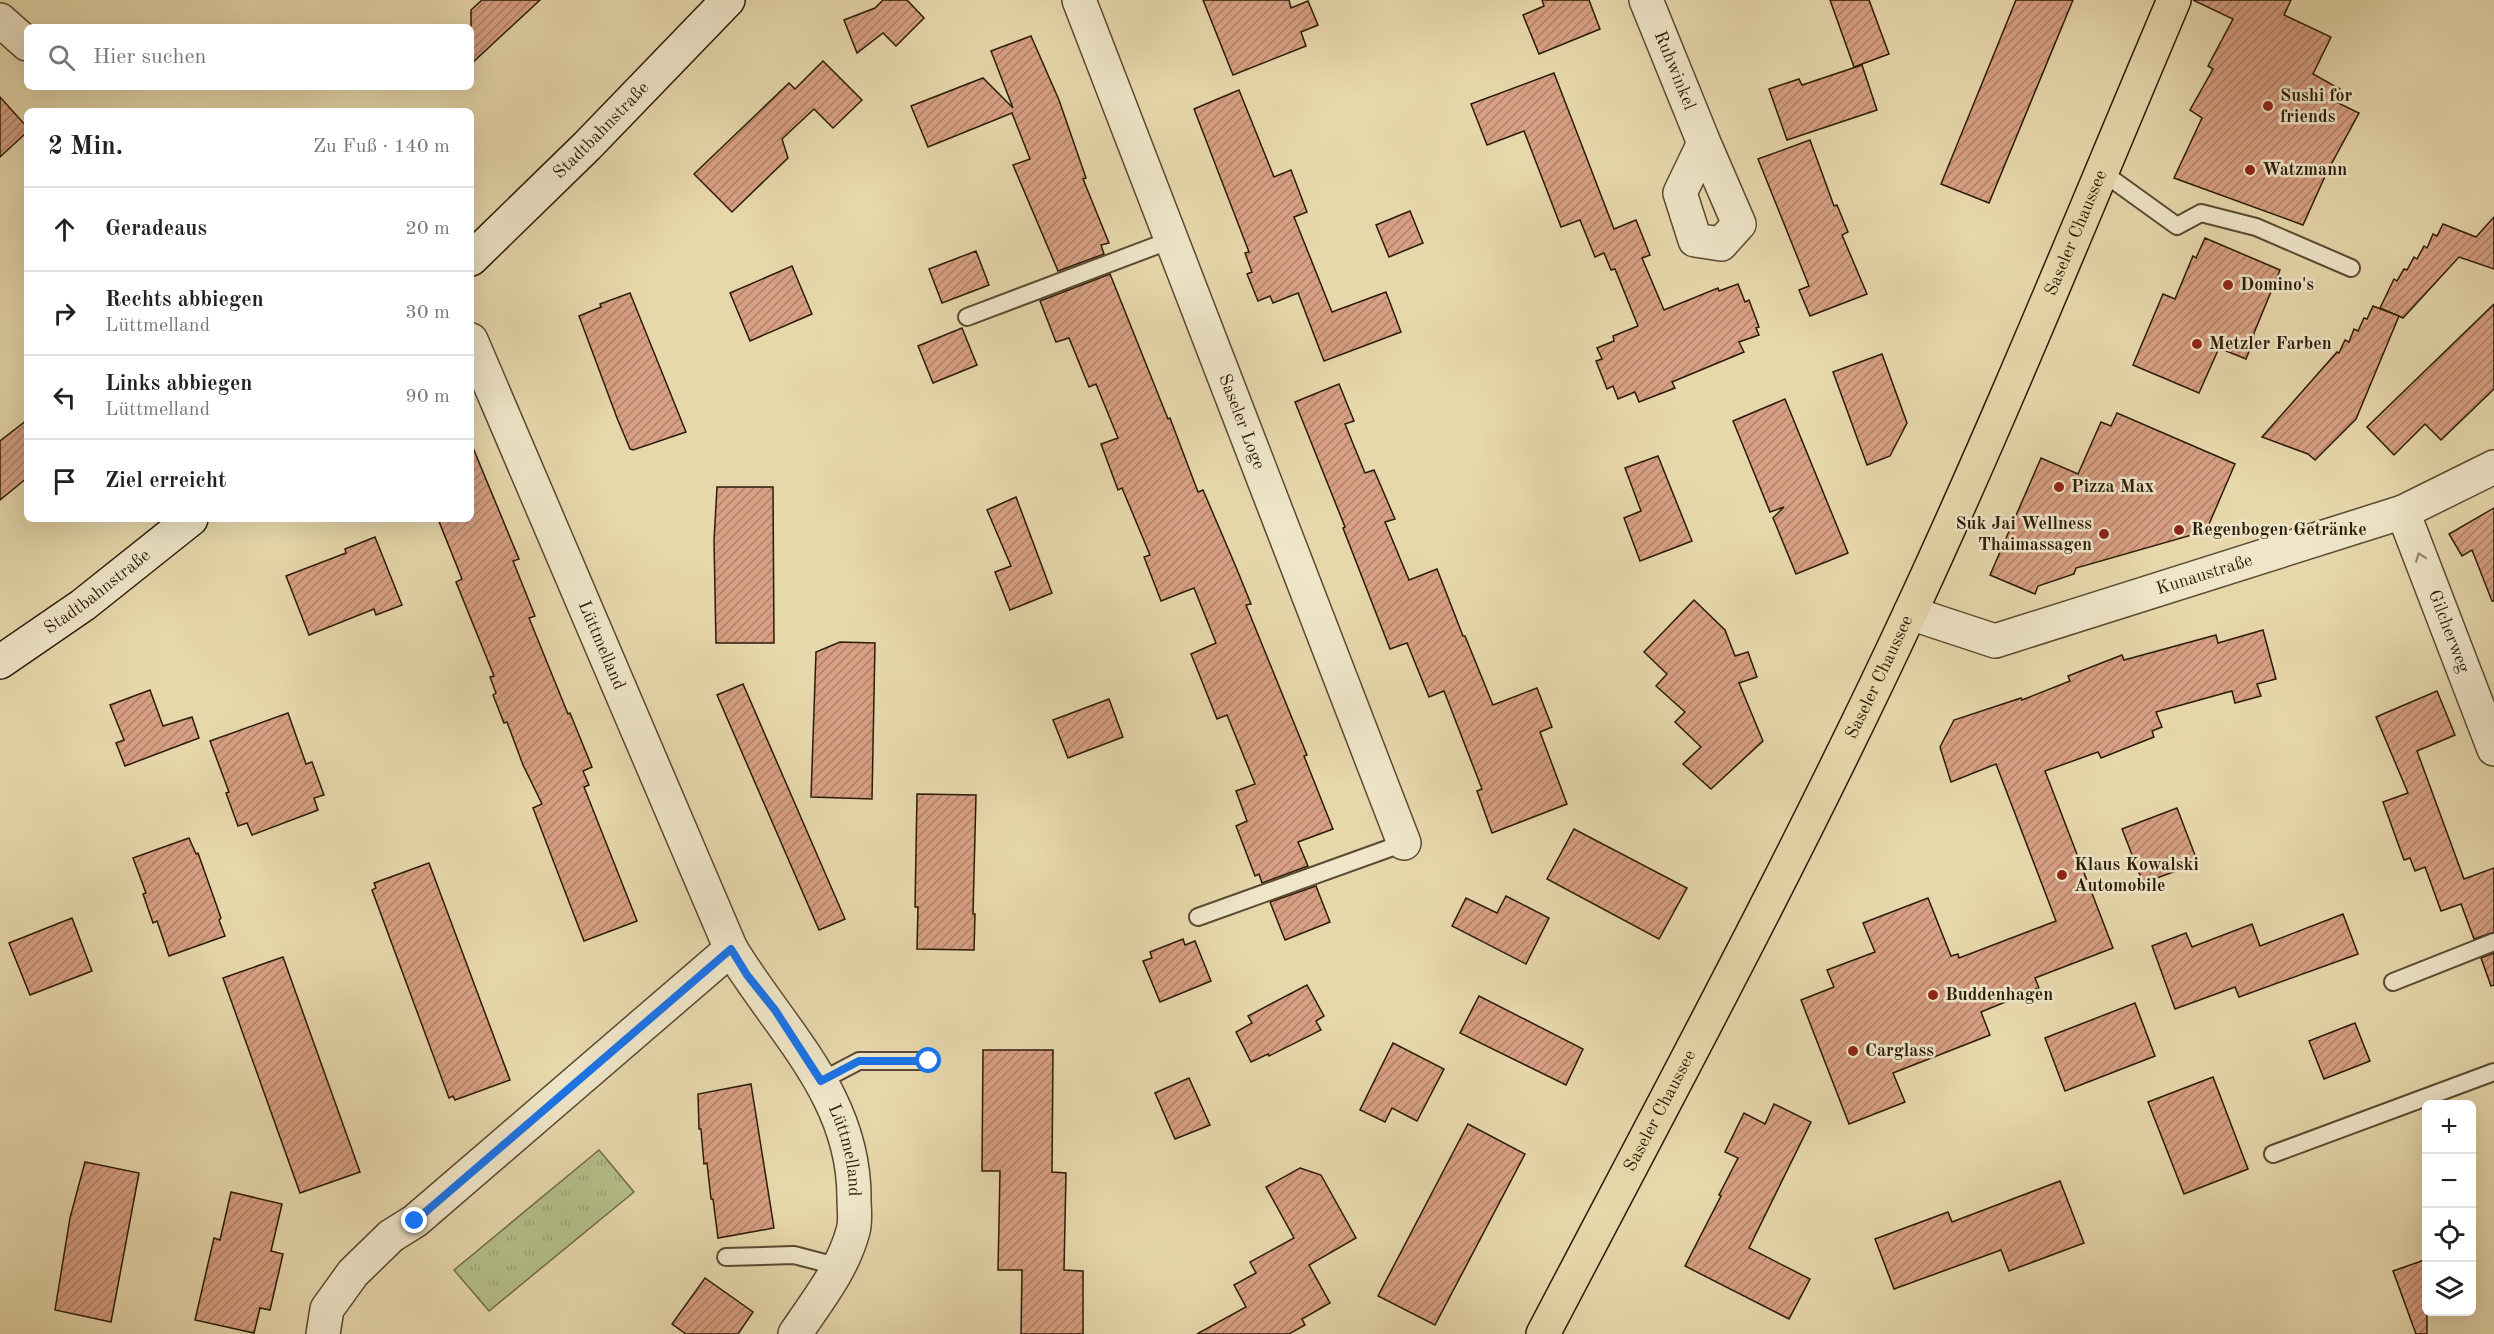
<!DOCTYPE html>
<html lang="de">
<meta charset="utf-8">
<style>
:root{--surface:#fff;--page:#f6f6f6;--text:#222;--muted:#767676;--line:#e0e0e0}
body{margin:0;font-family:"Old Standard TT",serif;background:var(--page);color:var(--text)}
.controls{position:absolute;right:18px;bottom:18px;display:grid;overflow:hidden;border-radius:9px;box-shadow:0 6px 24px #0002}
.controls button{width:54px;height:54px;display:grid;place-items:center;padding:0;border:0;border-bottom:2px solid var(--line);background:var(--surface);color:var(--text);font:30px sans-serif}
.stop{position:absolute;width:18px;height:18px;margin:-14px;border:4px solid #1a73e8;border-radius:50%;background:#fff}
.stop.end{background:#1a73e8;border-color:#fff;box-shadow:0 2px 6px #0008}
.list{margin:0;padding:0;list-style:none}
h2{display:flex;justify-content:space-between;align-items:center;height:78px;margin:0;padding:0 24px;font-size:26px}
h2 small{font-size:20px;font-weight:400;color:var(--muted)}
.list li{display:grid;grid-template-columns:39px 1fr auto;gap:18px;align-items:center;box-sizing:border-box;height:84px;padding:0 24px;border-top:2px solid var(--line)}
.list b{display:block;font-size:22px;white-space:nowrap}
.list p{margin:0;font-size:20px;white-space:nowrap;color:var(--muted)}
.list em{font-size:20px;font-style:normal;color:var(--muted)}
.icon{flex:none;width:33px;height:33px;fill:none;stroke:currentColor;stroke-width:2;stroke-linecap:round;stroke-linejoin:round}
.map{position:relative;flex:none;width:2494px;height:1334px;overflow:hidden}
.search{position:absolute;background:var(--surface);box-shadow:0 6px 24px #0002;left:24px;top:24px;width:450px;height:66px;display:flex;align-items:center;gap:15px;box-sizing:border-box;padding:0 21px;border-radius:9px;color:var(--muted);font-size:22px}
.panel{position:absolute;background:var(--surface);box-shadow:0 6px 24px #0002;left:24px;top:108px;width:450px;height:414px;border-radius:9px}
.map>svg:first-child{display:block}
.park{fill:url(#park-tufts);stroke:#706d49;stroke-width:1.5}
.building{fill:url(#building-hatch);stroke:#2b1b08;stroke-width:1.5}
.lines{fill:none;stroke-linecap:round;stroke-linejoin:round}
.lane-casing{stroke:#5a4a31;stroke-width:20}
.street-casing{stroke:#5a4a31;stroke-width:36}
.secondary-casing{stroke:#2b1b08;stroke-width:36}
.primary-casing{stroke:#2b1b08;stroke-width:36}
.lane{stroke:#efe6c9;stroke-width:16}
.street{stroke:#efe6c9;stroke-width:33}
.secondary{stroke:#efe6c9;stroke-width:33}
.primary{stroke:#e7d8ac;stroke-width:33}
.oneway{stroke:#978b72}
.route{stroke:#1a73e8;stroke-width:8}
.poi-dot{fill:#8f2418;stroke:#efe6c9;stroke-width:2}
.labels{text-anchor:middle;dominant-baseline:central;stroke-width:5;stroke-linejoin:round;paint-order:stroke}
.street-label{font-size:18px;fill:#2b1b08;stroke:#efe6c9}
.poi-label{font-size:18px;font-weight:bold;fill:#2b1b08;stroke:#efe6c9;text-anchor:start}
</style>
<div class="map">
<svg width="2494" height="1334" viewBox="0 0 2494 1334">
<defs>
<pattern id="park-tufts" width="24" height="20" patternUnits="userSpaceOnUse" patternTransform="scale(1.5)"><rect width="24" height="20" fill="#b4bf8a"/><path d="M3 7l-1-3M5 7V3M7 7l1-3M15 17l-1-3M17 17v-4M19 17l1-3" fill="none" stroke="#9ba476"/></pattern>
<pattern id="building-hatch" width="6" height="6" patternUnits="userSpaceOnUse" patternTransform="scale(1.5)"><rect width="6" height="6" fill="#d79f83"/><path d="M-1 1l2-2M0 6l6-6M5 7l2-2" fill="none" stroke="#af8169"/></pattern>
</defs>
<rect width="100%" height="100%" fill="#e7d8ac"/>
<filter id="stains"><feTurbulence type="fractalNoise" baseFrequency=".00333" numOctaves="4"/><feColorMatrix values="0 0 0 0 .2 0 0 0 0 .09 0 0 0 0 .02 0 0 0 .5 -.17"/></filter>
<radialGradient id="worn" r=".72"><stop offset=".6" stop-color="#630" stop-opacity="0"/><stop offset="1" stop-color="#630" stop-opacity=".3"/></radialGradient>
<!-- park -->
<polygon class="park" points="599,1150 634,1192 489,1311 454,1270"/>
<!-- building -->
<g class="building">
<polygon points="482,0 540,0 471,64 471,10"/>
<polygon points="883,0 907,0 924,18 896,46 883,33 857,53 844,20 875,8"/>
<polygon points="1203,0 1289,0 1291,8 1308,1 1318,25 1301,32 1306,46 1233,75"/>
<polygon points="1542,0 1589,0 1600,29 1539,54 1523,15 1544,6"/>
<polygon points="1830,0 1869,0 1889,54 1854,67"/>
<polygon points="2016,0 2073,0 1989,203 1941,184"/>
<polygon points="2193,0 2291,0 2284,15 2331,37 2313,74 2340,89 2334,101 2359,113 2327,172 2303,225 2174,178 2202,118 2190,110 2213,69 2208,66 2233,19"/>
<polygon points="1031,36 1059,100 1086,178 1083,179 1109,243 1101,245 1104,254 1058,271 1013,165 1030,159 1012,113 928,147 911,106 983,78 1013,108 991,51"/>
<polygon points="823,61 862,100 833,128 814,109 782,139 788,158 732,212 694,174 789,83 795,89"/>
<polygon points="1862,65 1877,110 1787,140 1769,89 1799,79 1802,85"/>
<polygon points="1554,73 1614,229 1636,220 1650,255 1642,258 1664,310 1718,288 1719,291 1738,284 1745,302 1749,300 1759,327 1756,328 1759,335 1739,342 1744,352 1672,382 1675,388 1639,402 1635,392 1618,399 1613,386 1607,389 1596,361 1602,359 1597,348 1614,341 1613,336 1638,326 1615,269 1611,270 1604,253 1595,257 1580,220 1561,227 1524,131 1487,145 1471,104"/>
<polygon points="1239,90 1274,177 1291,170 1307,212 1294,217 1332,312 1386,292 1401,332 1324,361 1298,293 1273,303 1270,296 1258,301 1247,274 1252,272 1245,253 1249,252 1194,109"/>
<polygon points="0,97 27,127 27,132 0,157"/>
<polygon points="1810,140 1834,206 1837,205 1848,232 1842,235 1867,294 1810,316 1799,290 1809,286 1758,159"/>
<polygon points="1410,211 1423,243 1389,257 1376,225"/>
<polygon points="2494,217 2494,269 2459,257 2403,318 2380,308 2394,279 2397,281 2404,269 2407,270 2414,257 2417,259 2424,246 2427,248 2433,234 2437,236 2443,224 2476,237"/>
<polygon points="2205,238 2280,270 2254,333 2254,339 2246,359 2219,348 2199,393 2133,365 2163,294 2175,299 2193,256 2196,258"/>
<polygon points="976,251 989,285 942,303 929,269"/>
<polygon points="792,266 812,314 750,341 730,293"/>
<polygon points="1110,274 1168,419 1170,418 1198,492 1203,490 1236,567 1251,604 1246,605 1307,755 1304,756 1333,829 1298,842 1308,866 1262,883 1259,874 1255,876 1236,826 1247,821 1236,791 1255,784 1227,715 1217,719 1191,654 1216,643 1194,588 1161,601 1144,557 1150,555 1122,488 1118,490 1101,444 1118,438 1096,384 1089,387 1069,338 1056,342 1040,301"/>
<polygon points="630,293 686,432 633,450 630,449 617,418 579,316 601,307 600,304"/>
<polygon points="2494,304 2494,389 2441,440 2425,424 2394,455 2367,427"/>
<polygon points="2373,306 2399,316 2356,419 2315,460 2308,454 2262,437 2337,352 2339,353 2345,340 2349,342 2354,329 2358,331 2364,318 2367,319"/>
<polygon points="962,328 977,365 933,383 918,346"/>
<polygon points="1882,354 1907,423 1890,456 1867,465 1833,372"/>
<polygon points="1339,384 1354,421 1345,424 1365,473 1374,470 1395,519 1385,522 1409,580 1437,569 1463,636 1465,636 1493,705 1537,688 1552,727 1540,732 1567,804 1492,833 1477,791 1482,789 1444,691 1429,697 1407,643 1390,649 1343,528 1345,527 1295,402"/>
<polygon points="1785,399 1848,553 1796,574 1773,518 1784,507 1770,512 1733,421"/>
<polygon points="2117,413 2235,464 2206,531 2076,568 2074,574 2038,586 2035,594 1990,575 2041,458 2078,474 2101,422 2111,426"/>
<polygon points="27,420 27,478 0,500 0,441"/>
<polygon points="471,443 519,559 513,561 535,616 529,618 568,714 570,713 592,767 583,771 589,785 584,787 637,921 584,941 533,808 542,804 523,765 507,722 504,723 493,695 496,693 490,677 494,676 456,582 462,579 438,519 471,519"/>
<polygon points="1658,456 1692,541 1640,561 1624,518 1641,511 1625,468"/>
<polygon points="717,487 773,487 774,643 716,643 714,541"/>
<polygon points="1016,497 1052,593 1010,610 995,572 1011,566 987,510"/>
<polygon points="2494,508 2494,601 2492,601 2472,550 2462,556 2449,534"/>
<polygon points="375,537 402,605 376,615 374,609 309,635 286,576 346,553 345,549"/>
<polygon points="1694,600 1725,630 1735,656 1748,652 1757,677 1739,683 1763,741 1711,789 1683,764 1701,747 1675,722 1685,712 1656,686 1667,674 1644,652"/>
<polygon points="2263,630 2276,679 2257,684 2261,696 2235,703 2232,691 2156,712 2162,727 2152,731 2154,737 2101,758 2098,752 2045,771 2113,948 2035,978 2039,988 1981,1012 1990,1035 1893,1073 1905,1102 1849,1124 1801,1000 1834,987 1827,970 1875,952 1863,923 1928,898 1951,956 1958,954 1959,958 2056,921 1996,764 1951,782 1940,747 1954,720 2021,698 2022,700 2070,681 2068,676 2122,655 2124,660 2216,635 2218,643"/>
<polygon points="840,642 875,643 872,799 811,797 816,652"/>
<polygon points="743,684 845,919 819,930 717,695"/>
<polygon points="150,690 163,726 192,717 199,738 125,766 116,743 124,740 110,705"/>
<polygon points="2437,691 2455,735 2417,751 2464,879 2494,868 2494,932 2474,939 2461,904 2441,911 2425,867 2415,871 2410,858 2404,860 2383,802 2408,793 2376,717"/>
<polygon points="1109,699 1123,737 1068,758 1053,720"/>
<polygon points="288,713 306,764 312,762 324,795 314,798 318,810 252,835 247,823 238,826 226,793 229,792 210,741"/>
<polygon points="917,794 976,795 973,914 975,914 974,950 917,949 918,907 915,907"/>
<polygon points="2177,808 2198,863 2143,883 2122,829"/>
<polygon points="1574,829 1687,888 1659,939 1547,879"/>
<polygon points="189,838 196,854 198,853 221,918 219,920 225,936 169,956 157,921 153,923 143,894 146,893 133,858"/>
<polygon points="429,863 510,1080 455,1100 453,1096 449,1098 372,890 376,888 374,883"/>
<polygon points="1316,886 1330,922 1285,940 1270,902"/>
<polygon points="1506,896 1549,918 1526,964 1452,926 1466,898 1497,913"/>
<polygon points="2343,914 2358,954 2239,997 2235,987 2175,1009 2152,946 2186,933 2192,947 2252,924 2260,946"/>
<polygon points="72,918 92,971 30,995 9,943"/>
<polygon points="1183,939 1185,945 1195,941 1211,981 1160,1002 1143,961 1152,958 1150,952"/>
<polygon points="2494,953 2494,985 2491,986 2481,958"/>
<polygon points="283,957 360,1172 300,1193 223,978"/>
<polygon points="1307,985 1324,1016 1316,1021 1321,1030 1269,1056 1268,1054 1251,1062 1236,1032 1252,1023 1248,1016"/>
<polygon points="1479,996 1583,1049 1566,1085 1460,1033"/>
<polygon points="2135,1003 2155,1056 2065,1091 2045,1038"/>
<polygon points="2355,1023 2370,1061 2324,1079 2309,1041"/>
<polygon points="1393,1043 1444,1069 1417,1121 1392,1108 1385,1122 1360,1110"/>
<polygon points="983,1050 1053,1050 1052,1172 1066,1173 1064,1270 1083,1271 1083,1334 1021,1334 1022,1270 998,1270 1000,1171 982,1171"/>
<polygon points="2213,1077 2248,1169 2184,1194 2148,1102"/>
<polygon points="1189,1078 1210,1125 1175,1139 1155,1093"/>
<polygon points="751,1084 774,1228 718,1238 713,1199 711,1199 707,1163 704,1164 701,1129 699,1129 698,1094"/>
<polygon points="1774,1104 1811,1122 1749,1248 1810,1279 1789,1319 1685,1266 1721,1196 1719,1195 1738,1158 1725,1152 1744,1113 1765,1124"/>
<polygon points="1468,1124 1525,1154 1435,1325 1378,1296"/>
<polygon points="85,1162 139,1173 111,1322 55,1310 70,1218"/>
<polygon points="1300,1168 1321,1175 1356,1238 1309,1265 1330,1303 1302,1319 1305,1325 1289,1334 1197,1334 1246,1307 1234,1285 1256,1273 1250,1262 1294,1238 1266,1187"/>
<polygon points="2060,1181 2084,1243 2009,1271 2001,1250 1894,1289 1875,1239 1948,1212 1952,1222"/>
<polygon points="231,1192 282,1204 271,1251 283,1254 270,1310 260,1308 254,1333 195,1320 214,1238 220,1240"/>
<polygon points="2427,1259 2427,1334 2416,1334 2393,1271"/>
<polygon points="705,1278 753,1312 738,1334 686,1334 672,1324"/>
</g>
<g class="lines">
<defs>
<g id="lane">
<polyline points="2102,172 2177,226 2201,213 2256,227 2351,268"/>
<polyline points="967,317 1171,240"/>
<polyline points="1198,917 1404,843"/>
<polyline points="2393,982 2494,942"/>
<polyline points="821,1081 859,1061 929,1061"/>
<polyline points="2273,1154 2494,1072"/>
<polyline points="726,1257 794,1255 840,1267"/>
</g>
<g id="street">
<path id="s1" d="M 1079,0 L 1404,843"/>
<path id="s2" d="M 1646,0 L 1704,143 L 1739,224 L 1721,244 L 1695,240 L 1680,193 L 1704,143"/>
<polyline points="0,20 27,44"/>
<path id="s3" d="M 471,340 L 731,949"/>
<path id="s4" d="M 2403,512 L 2494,749"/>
<path id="s5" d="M 1910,613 L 1995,641 L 2403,512 L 2494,467"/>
<path id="s6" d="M 323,1334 L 327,1309 L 353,1273 L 391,1236 L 415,1221 L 731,949 C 780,1030 855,1096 854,1199 C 854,1209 856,1221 853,1231 C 843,1269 817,1301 795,1334"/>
</g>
<g id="secondary">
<path id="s7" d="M 471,259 L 587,146 L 728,0"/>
<path id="s8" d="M 0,662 L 83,605 L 191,519"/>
</g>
<g id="primary">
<path id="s9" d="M 1543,1334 C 1668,1095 1796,858 1910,613 C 2004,411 2087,205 2174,0"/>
</g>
</defs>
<!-- lane casing -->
<use href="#lane" class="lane-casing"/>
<!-- street casing -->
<use href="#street" class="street-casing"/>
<!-- secondary casing -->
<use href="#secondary" class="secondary-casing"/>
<!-- primary casing -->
<use href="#primary" class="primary-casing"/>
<!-- lane -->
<use href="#lane" class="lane"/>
<!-- street -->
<use href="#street" class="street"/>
<!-- secondary -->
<use href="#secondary" class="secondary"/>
<!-- primary -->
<use href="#primary" class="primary"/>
</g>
<!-- one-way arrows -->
<defs><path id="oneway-chevron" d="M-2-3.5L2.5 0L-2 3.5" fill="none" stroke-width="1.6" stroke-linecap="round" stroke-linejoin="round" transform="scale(1.5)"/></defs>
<use class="oneway" href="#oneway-chevron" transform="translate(2420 557) rotate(-111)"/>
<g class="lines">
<!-- route -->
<polyline class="route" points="415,1221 731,949 747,975 775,1010 821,1081 859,1061 929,1061"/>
</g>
<!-- markers -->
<g class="poi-dot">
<circle cx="2268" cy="106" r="6"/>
<circle cx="2250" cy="170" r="6"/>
<circle cx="2228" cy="285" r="6"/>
<circle cx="2197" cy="344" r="6"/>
<circle cx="2059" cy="487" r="6"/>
<circle cx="2179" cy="530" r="6"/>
<circle cx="2104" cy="534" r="6"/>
<circle cx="2062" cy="875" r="6"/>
<circle cx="1933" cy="995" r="6"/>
<circle cx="1853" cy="1051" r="6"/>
</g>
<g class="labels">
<!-- street labels -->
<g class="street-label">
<text stroke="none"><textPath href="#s2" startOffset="76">Ruhwinkel</textPath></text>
<text stroke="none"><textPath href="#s7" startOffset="183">Stadtbahnstraße</textPath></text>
<text stroke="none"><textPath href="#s9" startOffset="1224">Saseler Chaussee</textPath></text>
<text stroke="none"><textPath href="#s1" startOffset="452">Saseler Loge</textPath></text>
<text stroke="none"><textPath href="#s5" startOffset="309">Kunaustraße</textPath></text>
<text stroke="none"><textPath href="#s8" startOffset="120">Stadtbahnstraße</textPath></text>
<text stroke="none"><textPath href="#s4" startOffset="128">Gilcherweg</textPath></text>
<text stroke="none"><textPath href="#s3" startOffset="332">Lüttmelland</textPath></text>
<text stroke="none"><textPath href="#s9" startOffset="738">Saseler Chaussee</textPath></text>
<text stroke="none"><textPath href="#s9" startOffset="252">Saseler Chaussee</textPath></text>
<text stroke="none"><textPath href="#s6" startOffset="802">Lüttmelland</textPath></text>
</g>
<!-- poi labels -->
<g class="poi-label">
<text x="2280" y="96">Sushi for<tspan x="2280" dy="21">friends</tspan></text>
<text x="2262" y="170">Watzmann</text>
<text x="2240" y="285">Domino's</text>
<text x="2209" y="344">Metzler Farben</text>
<text x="2071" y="487">Pizza Max</text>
<text x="2092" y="524" text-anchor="end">Suk Jai Wellness<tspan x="2092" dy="21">Thaimassagen</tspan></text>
<text x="2191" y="530">Regenbogen Getränke</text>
<text x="2074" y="865">Klaus Kowalski<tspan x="2074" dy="21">Automobile</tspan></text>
<text x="1945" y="995">Buddenhagen</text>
<text x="1865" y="1051">Carglass</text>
</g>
</g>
<rect width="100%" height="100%" filter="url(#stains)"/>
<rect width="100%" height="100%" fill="url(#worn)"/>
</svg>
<div class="controls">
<button>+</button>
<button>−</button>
<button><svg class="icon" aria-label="locate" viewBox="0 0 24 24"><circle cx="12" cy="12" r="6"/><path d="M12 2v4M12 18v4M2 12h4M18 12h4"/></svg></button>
<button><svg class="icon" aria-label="layers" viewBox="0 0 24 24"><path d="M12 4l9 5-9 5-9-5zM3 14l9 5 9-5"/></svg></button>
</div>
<div class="stop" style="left:929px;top:1061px"></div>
<div class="stop end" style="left:415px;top:1221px"></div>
<div class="search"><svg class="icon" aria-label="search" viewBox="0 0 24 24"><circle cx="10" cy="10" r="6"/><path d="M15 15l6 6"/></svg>Hier suchen</div>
<section class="panel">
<h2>2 Min.<small>Zu Fuß · 140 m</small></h2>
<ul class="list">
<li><svg class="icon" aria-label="ahead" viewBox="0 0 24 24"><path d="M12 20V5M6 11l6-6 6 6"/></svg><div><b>Geradeaus</b></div><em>20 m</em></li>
<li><svg class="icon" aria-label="right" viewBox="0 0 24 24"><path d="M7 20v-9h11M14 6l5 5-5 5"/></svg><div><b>Rechts abbiegen</b><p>Lüttmelland</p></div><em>30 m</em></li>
<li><svg class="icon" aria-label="left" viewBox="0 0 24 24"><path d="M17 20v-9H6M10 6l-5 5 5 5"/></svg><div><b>Links abbiegen</b><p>Lüttmelland</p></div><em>90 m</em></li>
<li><svg class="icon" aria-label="arrive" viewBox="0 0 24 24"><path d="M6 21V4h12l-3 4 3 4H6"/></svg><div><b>Ziel erreicht</b></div></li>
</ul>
</section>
</div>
